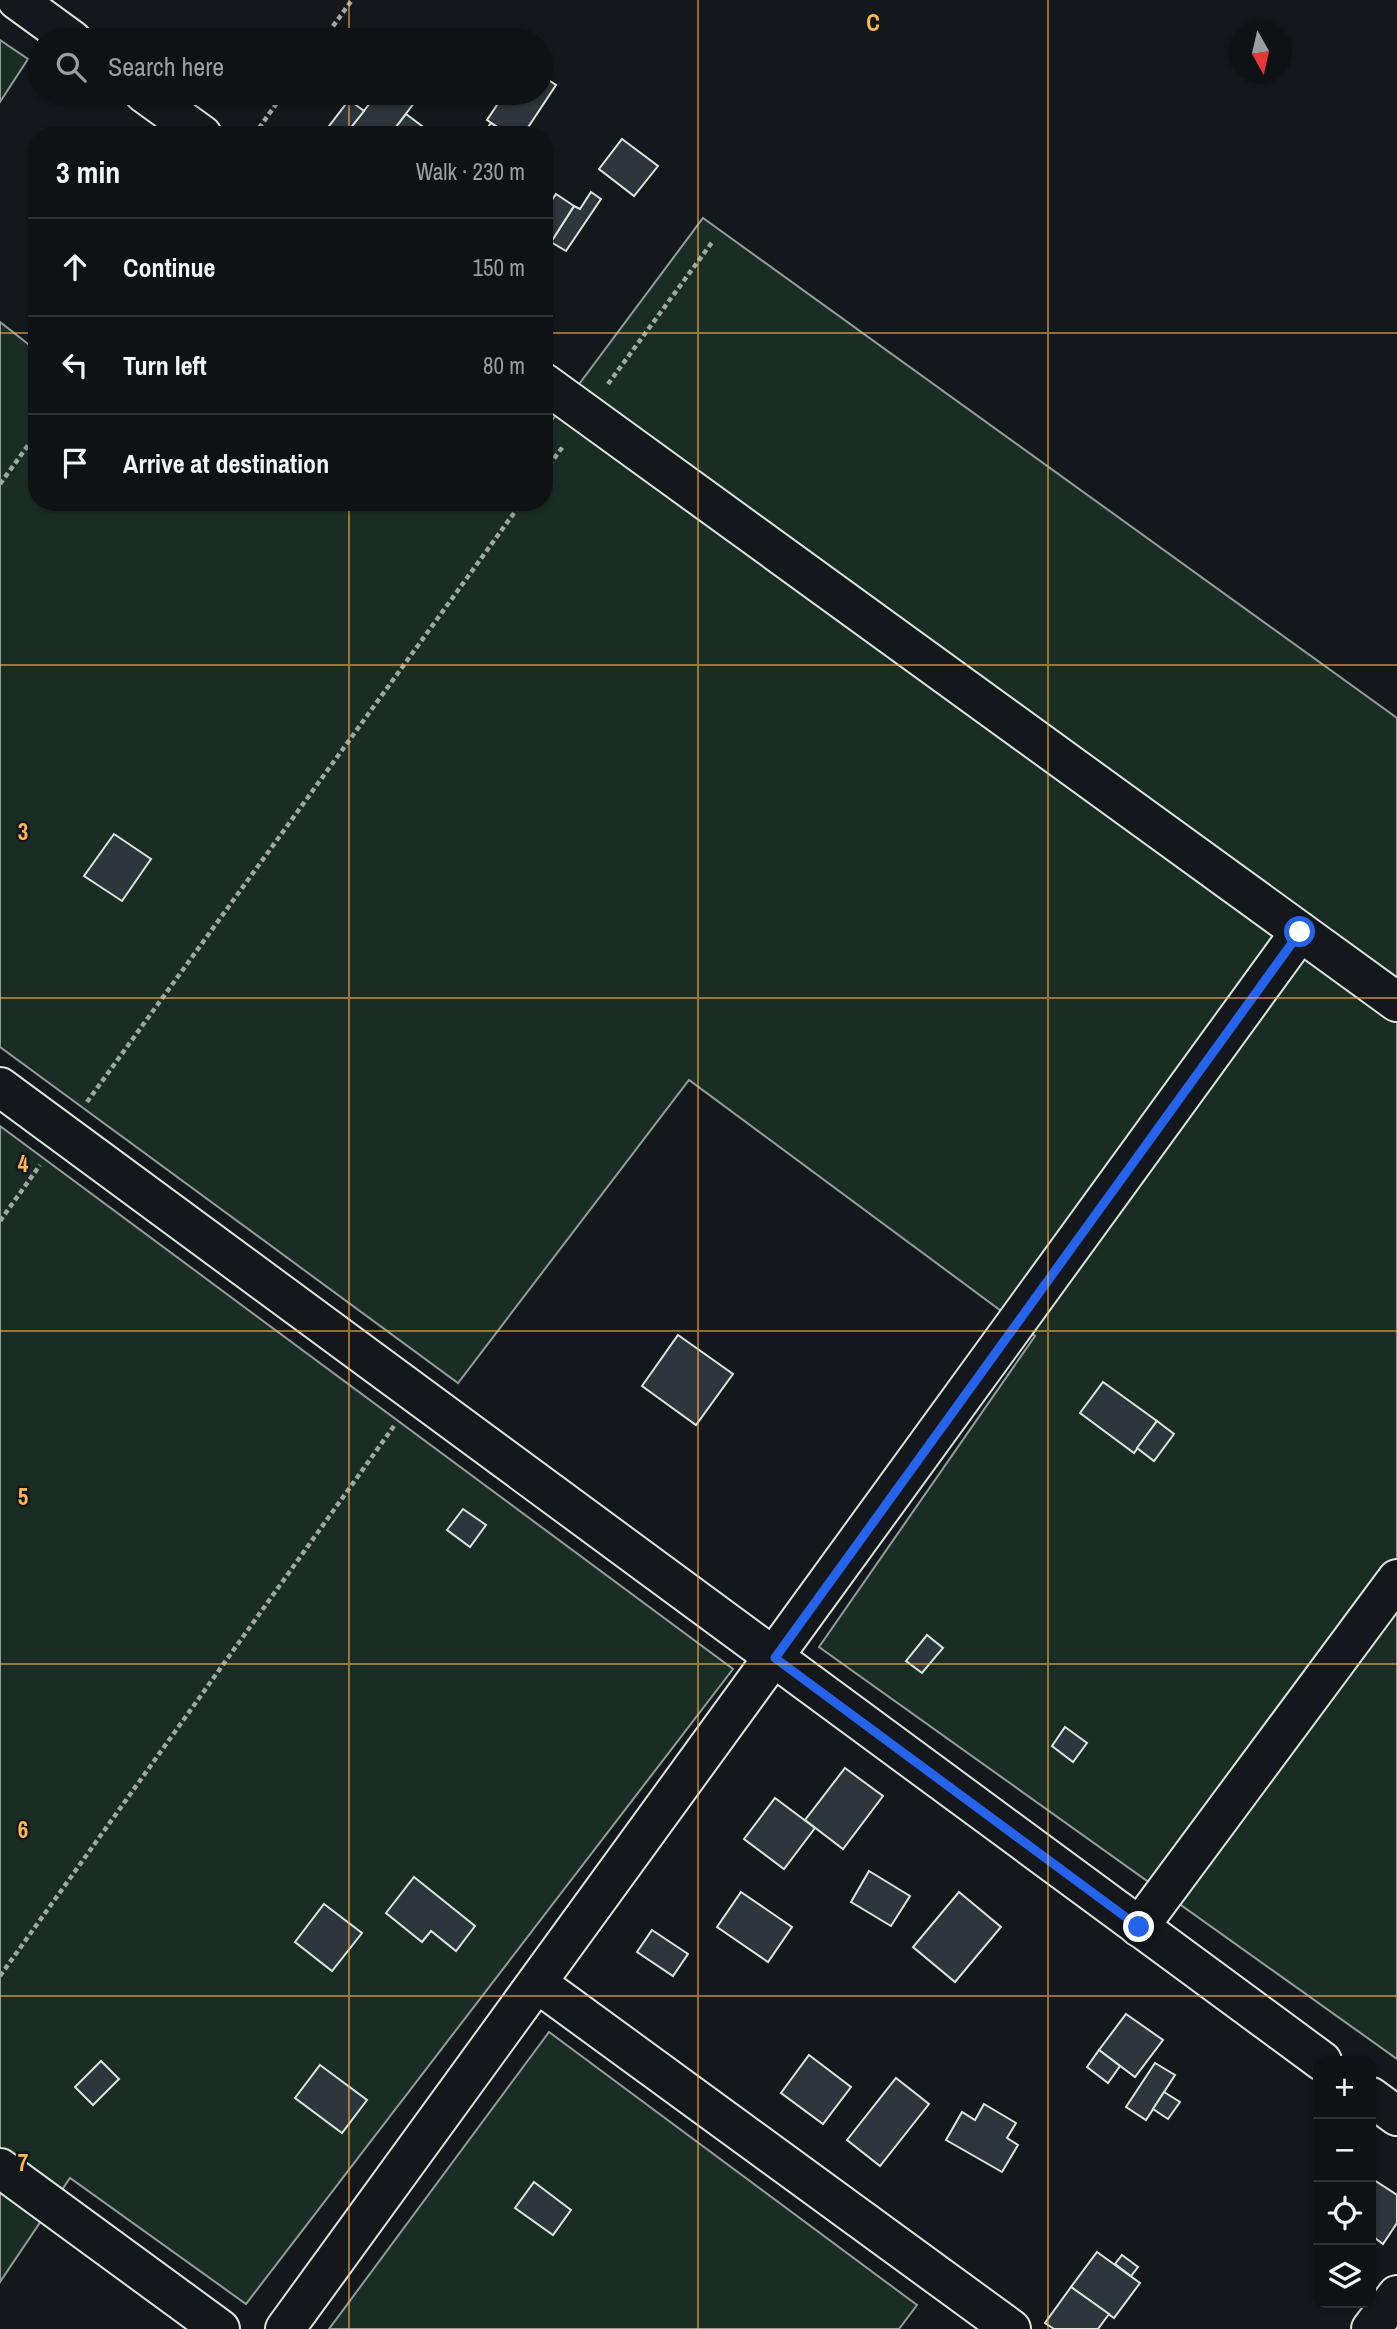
<!DOCTYPE html>
<meta charset="utf-8">
<style>
:root{--surface:#0f1215;--page:#1d2022;--text:#f1f3f6;--muted:#9b9ea0;--line:#2f3234}
body{margin:0;font-family:"Archivo Narrow",sans-serif;background:var(--page);color:var(--text)}
.controls{position:absolute;right:21px;bottom:21px;display:grid;overflow:hidden;border-radius:14px;box-shadow:0 2px 5px #0004}
.controls button{width:63px;height:63px;display:grid;place-items:center;padding:0;border:0;border-bottom:2px solid var(--line);background:var(--surface);color:var(--text);font:35px sans-serif}
.compass{position:absolute;left:1229px;top:21px;width:63px;height:63px;border-radius:50%;background:var(--surface);box-shadow:0 2px 5px #0004;rotate:172deg}
.stop{position:absolute;width:21px;height:21px;margin:-16px;border:5px solid #2563eb;border-radius:50%;background:#fff}
.stop.end{background:#2563eb;border-color:#fff;box-shadow:0 2px 7px #0008}
.list{margin:0;padding:0;list-style:none}
h2{display:flex;justify-content:space-between;align-items:center;height:91px;margin:0;padding:0 28px;font-size:30px}
h2 small{font-size:23px;font-weight:400;color:var(--muted)}
.list li{display:grid;grid-template-columns:46px 1fr auto;gap:21px;align-items:center;box-sizing:border-box;height:98px;padding:0 28px;border-top:2px solid var(--line)}
.list b{display:block;font-size:26px;white-space:nowrap}
.list em{font-size:23px;font-style:normal;color:var(--muted)}
.icon{flex:none;width:38px;height:38px;fill:none;stroke:currentColor;stroke-width:2;stroke-linecap:round;stroke-linejoin:round}
.map{position:relative;flex:none;width:1397px;height:2329px;overflow:hidden}
.search{position:absolute;background:var(--surface);box-shadow:0 2px 5px #0004;left:28px;top:28px;width:525px;height:77px;display:flex;align-items:center;gap:18px;box-sizing:border-box;padding:0 24px;border-radius:38px;color:var(--muted);font-size:26px}
.panel{position:absolute;background:var(--surface);box-shadow:0 2px 5px #0004;left:28px;top:126px;width:525px;height:385px;border-radius:28px}
.map>svg:first-child{display:block}
.green{fill:#1a2d24;stroke:#939e99;stroke-width:2}
.building{fill:#2c363c;stroke:#d8e6dc;stroke-width:2}
.lines{fill:none;stroke-linecap:round;stroke-linejoin:round}
.minor-casing{stroke:#d8e6dc;stroke-width:42}
.path{stroke:#9da8a2;stroke-width:4.5;stroke-dasharray:5 3.5;stroke-linecap:butt}
.minor{stroke:#14181c;stroke-width:38}
.route{stroke:#2563eb;stroke-width:9}
.grid{fill:none;stroke:#ffb74d;stroke-width:2;stroke-opacity:0.55}
.grid-label{font-size:23px;text-anchor:middle;font-weight:bold;fill:#ffb74d;stroke:#14181c;stroke-width:5;stroke-linejoin:round;paint-order:stroke}
</style>
<div class="map">
<svg width="1397" height="2329" viewBox="0 0 1397 2329">
<rect width="100%" height="100%" fill="#14181c"/>
<!-- green -->
<g class="green">
<polygon points="0,40 28,59 0,102"/>
<polygon points="703,218 1397,718 1397,2059 819,1647 1035,1336 689,1080 458,1383 0,1047 0,322 37,351 37,502 544,502 544,414 553,419"/>
<polygon points="0,1126 733,1669 246,2304 70,2178 0,2282"/>
<polygon points="549,2032 917,2305 899,2329 329,2329"/>
</g>
<!-- building -->
<g class="building">
<polygon points="541,75 556,85 523,135 509,135 487,120 505,93 541,93"/>
<polygon points="378,93 401,93 414,103 390,135 345,135"/>
<polygon points="349,100 364,111 345,135 332,135 326,130"/>
<polygon points="406,114 434,135 390,135"/>
<polygon points="491,123 509,135 482,135"/>
<polygon points="622,139 658,166 634,196 599,169"/>
<polygon points="591,192 601,199 566,251 551,242 574,206 580,209"/>
<polygon points="556,194 574,206 551,242 544,237 544,212"/>
<polygon points="114,834 151,859 122,901 84,876"/>
<polygon points="678,1335 733,1374 696,1425 642,1386"/>
<polygon points="1103,1382 1157,1421 1134,1453 1080,1413"/>
<polygon points="1157,1421 1174,1434 1154,1461 1137,1448"/>
<polygon points="463,1509 486,1525 470,1547 447,1530"/>
<polygon points="927,1635 943,1648 922,1673 906,1661"/>
<polygon points="1065,1727 1087,1743 1073,1762 1052,1746"/>
<polygon points="845,1768 883,1796 843,1849 805,1820"/>
<polygon points="775,1798 815,1828 784,1869 744,1839"/>
<polygon points="869,1871 910,1896 891,1926 851,1902"/>
<polygon points="414,1877 475,1926 456,1951 431,1931 422,1942 386,1913"/>
<polygon points="741,1892 792,1927 768,1962 717,1927"/>
<polygon points="959,1892 1001,1927 955,1982 913,1947"/>
<polygon points="324,1904 362,1933 332,1971 295,1942"/>
<polygon points="652,1930 688,1954 673,1976 637,1952"/>
<polygon points="1126,2014 1163,2040 1135,2077 1099,2050"/>
<polygon points="1099,2050 1120,2066 1108,2083 1087,2067"/>
<polygon points="809,2055 851,2087 823,2124 781,2093"/>
<polygon points="101,2061 119,2079 93,2105 75,2087"/>
<polygon points="1155,2063 1175,2075 1146,2120 1126,2107"/>
<polygon points="320,2065 367,2100 342,2133 295,2098"/>
<polygon points="896,2078 929,2104 880,2166 847,2140"/>
<polygon points="1164,2092 1180,2102 1168,2119 1153,2109"/>
<polygon points="984,2104 1016,2123 1007,2138 1018,2145 1002,2172 946,2140 962,2112 975,2120"/>
<polygon points="1371,2178 1397,2195 1397,2223 1383,2244 1371,2235"/>
<polygon points="534,2182 571,2210 553,2235 515,2208"/>
<polygon points="1097,2252 1140,2283 1114,2318 1071,2287"/>
<polygon points="1122,2255 1138,2267 1131,2276 1115,2264"/>
<polygon points="1071,2287 1109,2314 1098,2329 1054,2329 1045,2323"/>
</g>
<g class="lines">
<defs>
<g id="minor">
<polyline points="17,0 72,40"/>
<polyline points="144,93 202,135"/>
<polyline points="544,383 1397,1002"/>
<polyline points="0,1087 1322,2061"/>
<polyline points="1139,1927 1397,1579"/>
<polyline points="537,1983 1011,2329"/>
<polyline points="1371,2097 1397,2116"/>
<polyline points="0,2168 220,2329"/>
<polyline points="285,2329 1300,932"/>
<polyline points="1371,2329 1397,2295"/>
</g>
</defs>
<!-- minor casing -->
<use href="#minor" class="minor-casing"/>
<!-- path -->
<g class="path">
<polyline points="323,40 352,0"/>
<polyline points="254,135 284,93"/>
<polyline points="608,384 713,241"/>
<polyline points="544,472 564,445"/>
<polyline points="0,484 37,433"/>
<polyline points="87,1102 522,502"/>
<polyline points="0,1221 40,1165"/>
<polyline points="0,1976 394,1426"/>
</g>
<!-- minor -->
<use href="#minor" class="minor"/>
</g>
<g class="lines">
<!-- route -->
<polyline class="route" points="1139,1927 775,1658 1300,932"/>
</g>
<!-- grid -->
<path class="grid" d="M 349,0 L 349,40M 698,0 L 698,2329M 1048,0 L 1048,2329M 349,93 L 349,135M 0,333 L 37,333M 544,333 L 1397,333M 349,502 L 349,2329M 0,665 L 1397,665M 0,998 L 1397,998M 0,1331 L 1397,1331M 0,1664 L 1397,1664M 0,1996 L 1397,1996"/>
<g class="grid-label">
<text x="873" y="31">C</text>
<text x="23" y="840">3</text>
<text x="23" y="1172">4</text>
<text x="23" y="1505">5</text>
<text x="23" y="1838">6</text>
<text x="23" y="2171">7</text>
</g>
</svg>
<div class="controls">
<button>+</button>
<button>−</button>
<button><svg class="icon" aria-label="locate" viewBox="0 0 24 24"><circle cx="12" cy="12" r="6"/><path d="M12 2v4M12 18v4M2 12h4M18 12h4"/></svg></button>
<button><svg class="icon" aria-label="layers" viewBox="0 0 24 24"><path d="M12 4l9 5-9 5-9-5zM3 14l9 5 9-5"/></svg></button>
</div>
<svg class="compass" viewBox="-18 -18 36 36"><path d="M0-13l5 13h-10z" fill="#e53935"/><path d="M0 13l5-13h-10z" fill="#9b9ea0"/></svg>
<div class="stop" style="left:1300px;top:932px"></div>
<div class="stop end" style="left:1139px;top:1927px"></div>
<div class="search"><svg class="icon" aria-label="search" viewBox="0 0 24 24"><circle cx="10" cy="10" r="6"/><path d="M15 15l6 6"/></svg>Search here</div>
<section class="panel">
<h2>3 min<small>Walk · 230 m</small></h2>
<ul class="list">
<li><svg class="icon" aria-label="ahead" viewBox="0 0 24 24"><path d="M12 20V5M6 11l6-6 6 6"/></svg><div><b>Continue</b></div><em>150 m</em></li>
<li><svg class="icon" aria-label="left" viewBox="0 0 24 24"><path d="M17 20v-9H6M10 6l-5 5 5 5"/></svg><div><b>Turn left</b></div><em>80 m</em></li>
<li><svg class="icon" aria-label="arrive" viewBox="0 0 24 24"><path d="M6 21V4h12l-3 4 3 4H6"/></svg><div><b>Arrive at destination</b></div></li>
</ul>
</section>
</div>
